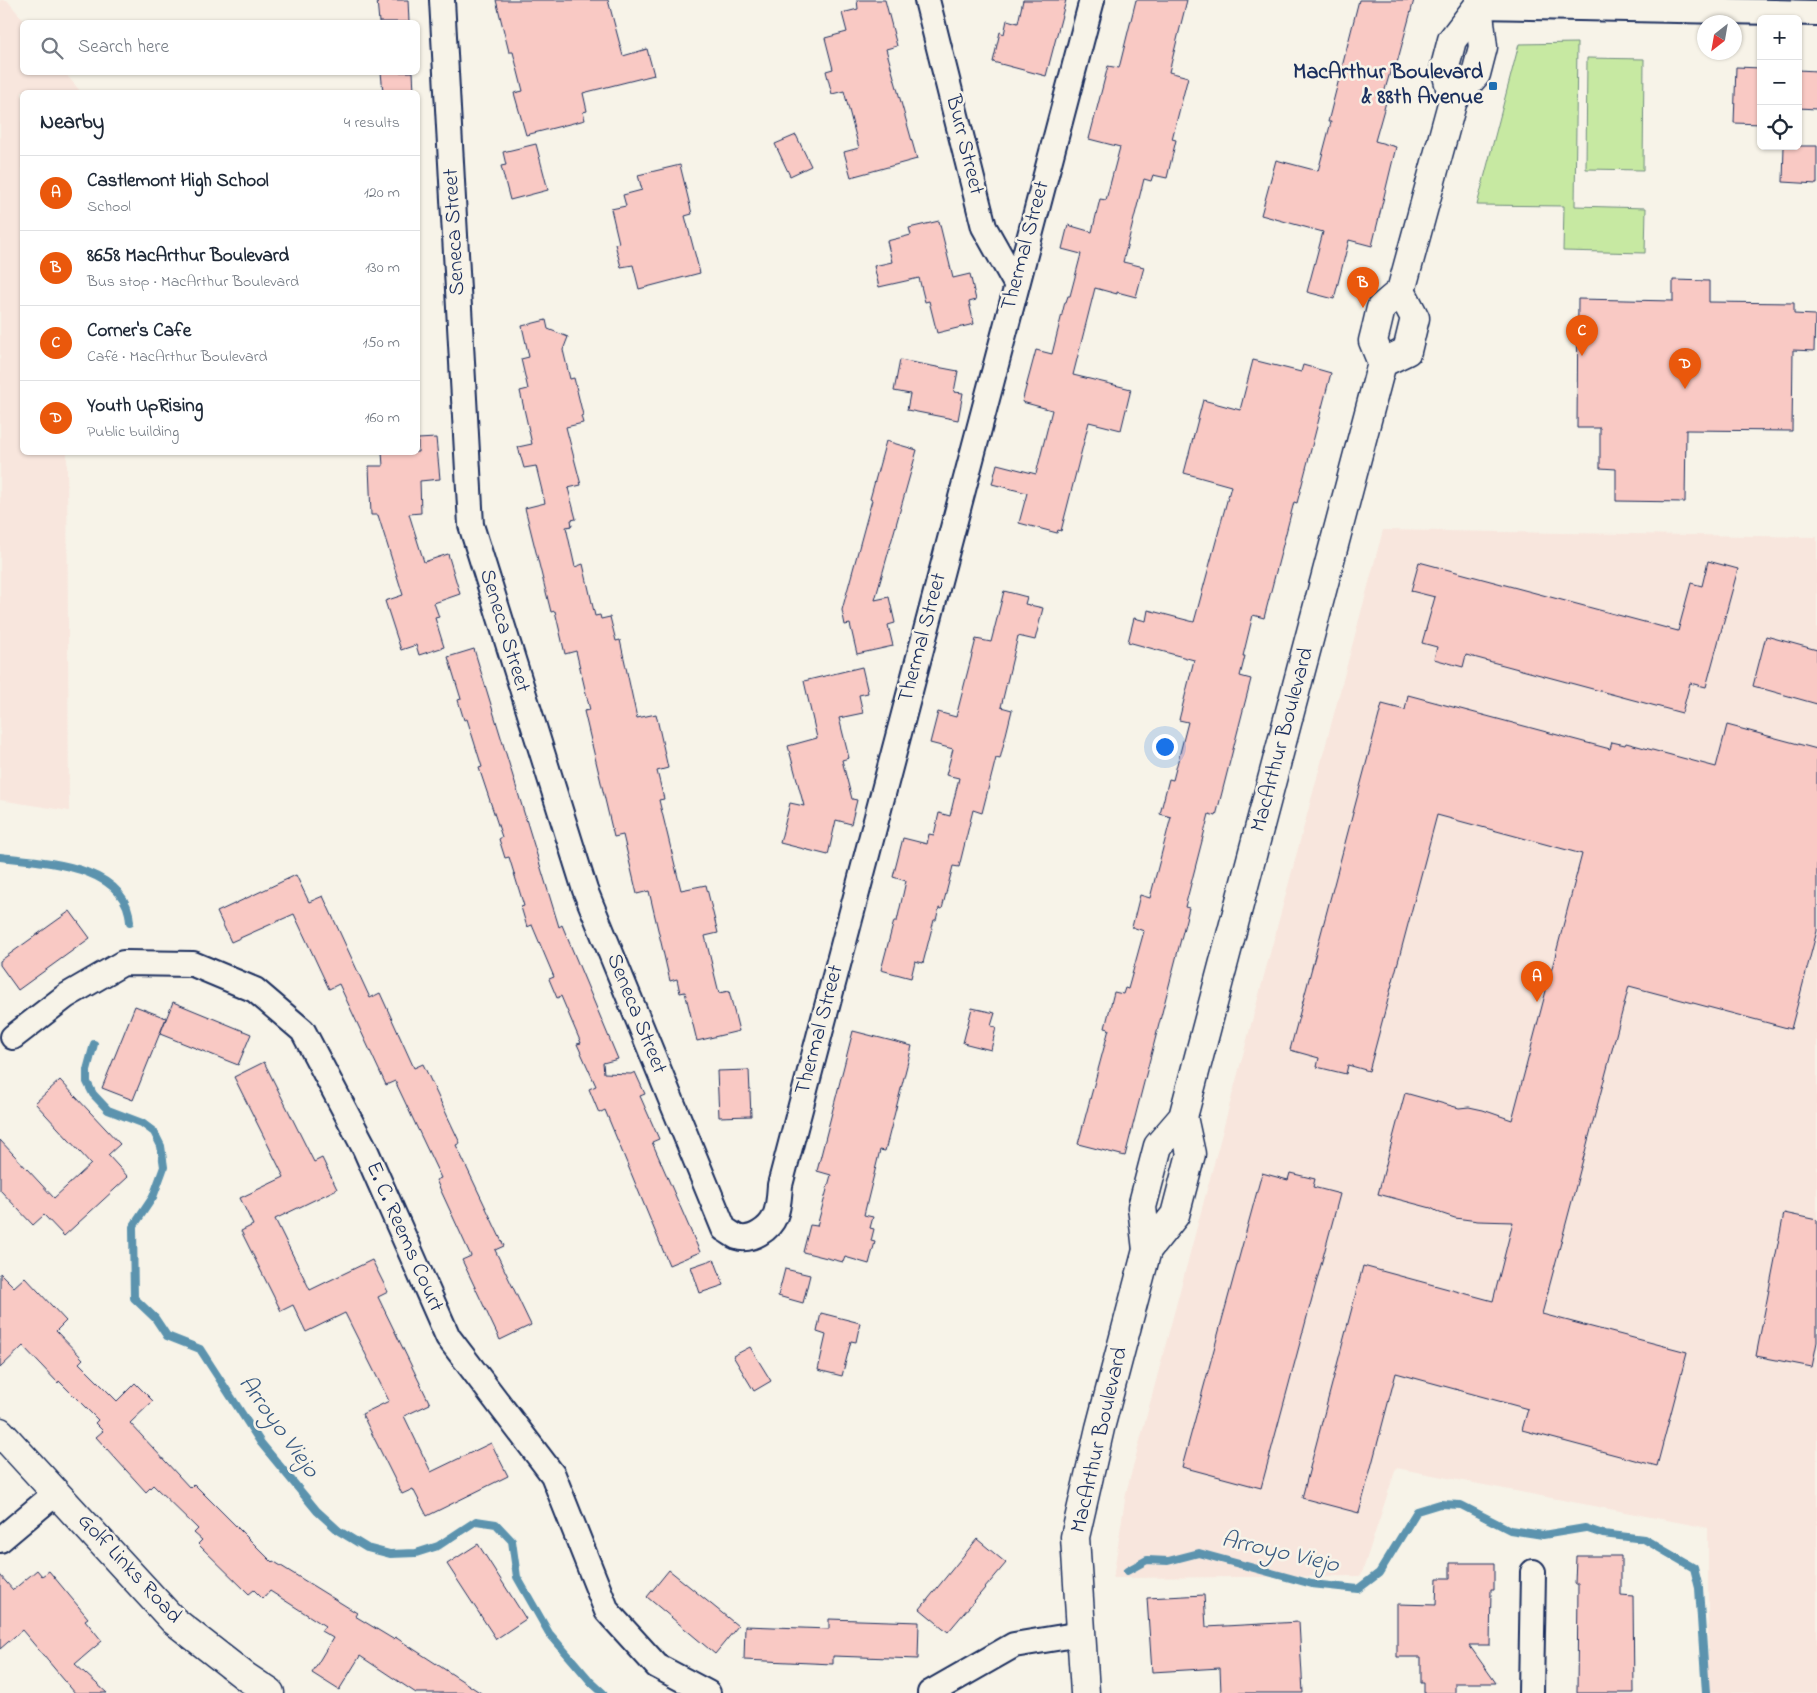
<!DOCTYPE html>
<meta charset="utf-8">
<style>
:root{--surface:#fff;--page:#f6f6f7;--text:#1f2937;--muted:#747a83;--line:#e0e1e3;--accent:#ea580c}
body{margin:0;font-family:"Indie Flower",sans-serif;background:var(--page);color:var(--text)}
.controls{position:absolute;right:15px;top:15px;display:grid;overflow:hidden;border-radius:8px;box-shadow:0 1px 4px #0004}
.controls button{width:45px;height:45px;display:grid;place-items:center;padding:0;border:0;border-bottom:1px solid var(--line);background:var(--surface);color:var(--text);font:25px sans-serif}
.compass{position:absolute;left:1697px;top:15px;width:45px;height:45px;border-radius:50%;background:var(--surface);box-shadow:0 1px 4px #0004;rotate:211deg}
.you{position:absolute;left:1164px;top:746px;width:18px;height:18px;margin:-12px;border:4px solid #fff;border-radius:50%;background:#1a73e8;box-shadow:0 0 0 8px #1a73e833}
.badge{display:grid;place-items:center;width:32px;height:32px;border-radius:50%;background:var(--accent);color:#fff;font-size:16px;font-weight:700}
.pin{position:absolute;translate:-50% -41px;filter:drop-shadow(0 1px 2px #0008)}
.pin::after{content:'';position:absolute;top:26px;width:18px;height:15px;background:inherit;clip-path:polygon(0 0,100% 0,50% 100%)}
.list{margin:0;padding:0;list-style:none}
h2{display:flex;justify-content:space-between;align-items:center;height:65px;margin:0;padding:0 20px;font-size:21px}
h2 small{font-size:16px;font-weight:400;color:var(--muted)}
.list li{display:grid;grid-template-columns:32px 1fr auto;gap:15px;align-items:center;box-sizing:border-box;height:75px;padding:0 20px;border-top:1px solid var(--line)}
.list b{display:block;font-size:19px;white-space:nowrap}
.list p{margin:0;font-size:16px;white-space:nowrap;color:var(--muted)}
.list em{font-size:16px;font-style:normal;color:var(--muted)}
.icon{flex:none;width:28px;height:28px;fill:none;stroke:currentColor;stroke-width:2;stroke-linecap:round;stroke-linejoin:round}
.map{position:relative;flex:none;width:1817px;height:1693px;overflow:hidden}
.search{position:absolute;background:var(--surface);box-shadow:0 1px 4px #0004;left:20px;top:20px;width:400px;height:55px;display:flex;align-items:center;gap:12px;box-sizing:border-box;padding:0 18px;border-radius:8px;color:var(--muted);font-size:19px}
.panel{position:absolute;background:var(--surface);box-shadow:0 1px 4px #0004;left:20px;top:90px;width:400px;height:365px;border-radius:8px}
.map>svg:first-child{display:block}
.built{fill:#f8e6dd}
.green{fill:#c7e9a2;stroke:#718c80}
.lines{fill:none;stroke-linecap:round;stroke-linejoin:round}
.stream{stroke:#5b93ae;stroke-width:8}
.building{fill:#f9c9c4;stroke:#1b2f5e}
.street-casing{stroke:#1b2f5e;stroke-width:28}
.secondary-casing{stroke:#1b2f5e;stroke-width:31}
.street{stroke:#f7f3e8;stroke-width:24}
.secondary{stroke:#f7f3e8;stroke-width:28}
.poi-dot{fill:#1f6fb2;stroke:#f7f3e8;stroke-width:2}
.labels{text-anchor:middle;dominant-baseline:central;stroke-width:5;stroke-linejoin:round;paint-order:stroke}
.poi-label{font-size:22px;font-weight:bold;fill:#1b2f5e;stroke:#f7f3e8;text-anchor:end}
.street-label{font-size:22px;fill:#1b2f5e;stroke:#f7f3e8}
.water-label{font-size:24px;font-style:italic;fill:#365880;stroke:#f7f3e8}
</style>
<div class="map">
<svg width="1817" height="1693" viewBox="0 0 1817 1693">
<rect width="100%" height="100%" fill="#f7f3e8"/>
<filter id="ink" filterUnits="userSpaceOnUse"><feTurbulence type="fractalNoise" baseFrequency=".02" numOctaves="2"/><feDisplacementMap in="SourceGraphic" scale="10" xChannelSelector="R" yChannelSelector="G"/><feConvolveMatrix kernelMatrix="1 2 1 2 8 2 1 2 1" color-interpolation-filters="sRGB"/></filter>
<g filter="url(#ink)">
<!-- built -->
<g class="built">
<polygon points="0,0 7,0 25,22 22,22 22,72 65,73 81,92 22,92 22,452 67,453 69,811 0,800"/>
<polygon points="1383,530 1817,537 1817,1693 1709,1693 1708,1686 1708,1528 1396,1468 1361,1576 1113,1578 1126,1493"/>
</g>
<!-- green -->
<g class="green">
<polygon points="1577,43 1575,206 1646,208 1645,253 1563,251 1564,206 1477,205 1519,44"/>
<polygon points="1587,58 1644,59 1643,170 1586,169"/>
</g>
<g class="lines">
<!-- stream -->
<g class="stream">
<path d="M 0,857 C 42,862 127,864 130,922"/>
<polyline points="94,1044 87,1070 87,1082 93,1094 108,1110 142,1123 154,1132 161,1146 164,1167 153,1197 133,1227 134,1298 155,1318 167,1336 200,1349 261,1443 317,1511 339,1531 367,1548 390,1554 416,1553 438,1546 476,1521 496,1524 512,1541 517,1577 549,1633 591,1682 603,1693"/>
<polyline points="1127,1571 1147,1560 1168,1561 1199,1553 1312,1584 1358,1589 1379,1573 1417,1511 1440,1504 1461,1505 1510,1530 1543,1535 1585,1528 1603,1534 1644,1539 1694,1568 1699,1588 1706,1693"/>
</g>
</g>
<!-- building -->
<g class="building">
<polygon points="377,0 408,0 409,22 379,22"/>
<polygon points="496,0 608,0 623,56 647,49 654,75 583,93 587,111 583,112 585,120 526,135 514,93 523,91 513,52 509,52"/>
<polygon points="857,0 885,0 897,46 886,49 917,159 851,177 844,152 859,148 844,91 832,94 826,71 833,69 825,38 847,32 842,13 858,9"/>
<polygon points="1023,0 1066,0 1046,76 993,62 1000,32 1004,34 1007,20 1018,23"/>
<polygon points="1136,0 1187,0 1169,72 1188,77 1172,139 1176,140 1167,178 1153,175 1151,181 1144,179 1123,262 1144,267 1136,297 1117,292 1117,294 1095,288 1073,375 1131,389 1121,430 1089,422 1061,531 1058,530 1057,533 1019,523 1027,493 992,484 997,464 1036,474 1052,410 1022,402 1036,350 1052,354 1065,302 1066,302 1068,296 1070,296 1081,254 1062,249 1068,225 1092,232 1100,199 1106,200 1120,147 1089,139 1108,66 1119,68"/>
<polygon points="1359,0 1414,0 1397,63 1393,62 1382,100 1386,102 1375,141 1396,147 1372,246 1349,240 1334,299 1307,292 1323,232 1261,215 1276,160 1318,171 1331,122 1328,122"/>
<polygon points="1736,67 1761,68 1761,124 1734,123"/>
<polygon points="1798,70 1817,71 1817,109 1798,108"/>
<polygon points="381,72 413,72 414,92 383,92"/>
<polygon points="796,135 811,166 790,176 775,144"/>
<polygon points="536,144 548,190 510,200 501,166 506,165 503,152"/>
<polygon points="1784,146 1817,146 1817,184 1783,182"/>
<polygon points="680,165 692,214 685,216 700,273 639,289 633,265 621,267 615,244 619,243 611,209 626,206 623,195 642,190 638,175"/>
<polygon points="939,221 953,278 970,274 976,300 969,302 974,324 937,333 929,301 925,302 919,278 879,287 874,266 892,262 887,241 911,235 909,228"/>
<polygon points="1673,280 1709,281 1709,302 1794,303 1794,314 1815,315 1814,351 1793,350 1792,431 1686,430 1685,502 1616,501 1616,469 1600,468 1600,428 1577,428 1578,299 1673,301"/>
<polygon points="546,320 548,329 568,337 563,350 570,379 574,378 583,415 581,416 583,423 566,427 581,485 568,488 576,519 571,520 572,526 566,527 575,567 583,564 595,616 600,615 601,619 610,617 616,641 620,640 637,718 656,714 668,768 657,771 664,799 659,800 681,890 706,885 718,933 705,936 719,993 729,991 739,1031 697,1041 685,992 680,993 677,979 670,981 649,891 637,894 623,835 614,837 584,711 590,710 576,651 565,654 555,611 551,612 525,508 545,503 536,466 524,468 518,447 532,444 520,391 528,389 521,359 529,357 522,326"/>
<polygon points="900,360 958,371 954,392 963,393 958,420 907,410 910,394 894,391"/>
<polygon points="1253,360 1301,372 1303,365 1331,373 1297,503 1294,502 1264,618 1253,615 1243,656 1245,656 1240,676 1251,679 1216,816 1209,814 1185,907 1189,908 1125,1156 1078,1144 1109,1029 1105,1028 1114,992 1123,994 1125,988 1128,989 1144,931 1132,927 1140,895 1150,898 1171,817 1160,814 1169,779 1173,780 1188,722 1179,720 1194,660 1128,642 1134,618 1146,621 1148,610 1194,622 1231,486 1184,473 1203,400 1240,410"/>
<polygon points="436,438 440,479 420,481 421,513 409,514 424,562 448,554 460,594 434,603 439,617 435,618 444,647 419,655 416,645 401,650 385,601 403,595 378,515 371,515 369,466 383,466 382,452 418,452 418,439"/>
<polygon points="886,441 917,450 875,600 889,597 895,623 888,625 893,646 857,654 850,624 845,625 842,610 872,500 870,499"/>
<polygon points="1708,561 1738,569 1706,687 1690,683 1682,713 1466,655 1463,667 1434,659 1437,647 1422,643 1435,597 1411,591 1419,562 1678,631 1691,583 1702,586"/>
<polygon points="1004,591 1027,597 1025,604 1043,608 1035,640 1018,636 1001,707 1012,710 1000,759 996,758 982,813 973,810 959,867 953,866 942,909 939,908 936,920 934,920 923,963 915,961 911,978 881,970 894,921 897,921 906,881 893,877 903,838 927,844 929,834 934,835 939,813 950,816 959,778 946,775 953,749 930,743 938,712 956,717 976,639 991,642"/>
<polygon points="1766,636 1817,650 1817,704 1753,686"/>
<polygon points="474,649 559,927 562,925 618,1059 603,1063 604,1073 631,1074 635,1072 645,1094 640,1096 659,1139 652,1142 700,1252 669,1265 605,1110 599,1113 589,1089 596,1086 577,1044 581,1043 561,996 557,998 549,979 554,977 532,925 527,927 521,907 524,906 509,857 505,858 499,839 502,837 479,768 482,767 467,719 464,720 458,700 461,699 448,657"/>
<polygon points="862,667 868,693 859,695 863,713 839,718 849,758 842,760 852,799 857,800 851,824 836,820 828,855 780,843 790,803 804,806 788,746 817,738 804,681"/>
<polygon points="1408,695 1610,749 1612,742 1625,745 1626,743 1716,767 1727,725 1817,749 1817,931 1791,1029 1629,986 1542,1314 1687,1352 1657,1466 1522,1430 1528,1409 1396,1373 1359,1513 1302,1498 1363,1266 1493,1301 1513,1222 1478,1221 1455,1218 1440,1213 1431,1208 1378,1194 1405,1093 1459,1108 1469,1107 1483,1110 1512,1120 1582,854 1437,815 1369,1071 1348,1065 1346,1074 1317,1067 1319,1058 1290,1050 1382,704 1405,710"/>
<polygon points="296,875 309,902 323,896 370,998 380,993 414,1068 423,1064 460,1143 456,1145 504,1246 495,1250 531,1325 500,1340 462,1260 471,1256 436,1180 441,1178 395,1081 386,1085 339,984 329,989 294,914 231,942 217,912"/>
<polygon points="70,911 90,938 18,990 0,965 0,961"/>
<polygon points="173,1002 251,1034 238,1065 160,1034"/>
<polygon points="135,1006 166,1018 133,1100 102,1088"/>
<polygon points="972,1008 995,1013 991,1026 996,1027 991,1050 963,1043"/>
<polygon points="853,1031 912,1046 885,1151 880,1150 864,1215 873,1217 870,1228 874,1229 871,1241 875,1242 869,1264 845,1257 843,1262 803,1252 810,1225 817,1226 831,1175 817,1171"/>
<polygon points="264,1062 314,1162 322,1158 337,1189 275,1219 310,1290 372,1260 388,1292 378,1297 430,1404 404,1416 431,1472 491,1443 508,1476 427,1516 413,1489 402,1494 362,1414 389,1401 345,1313 306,1332 293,1305 281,1311 241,1231 253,1225 240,1198 284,1177 234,1077"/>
<polygon points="749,1070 751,1116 719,1117 717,1071"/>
<polygon points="60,1080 120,1144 108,1155 128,1177 64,1236 44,1215 33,1225 0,1190 0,1140 54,1198 91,1164 35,1103"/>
<polygon points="1262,1173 1288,1180 1290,1173 1315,1179 1313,1187 1340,1194 1261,1488 1182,1467"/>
<polygon points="1784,1213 1817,1220 1817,1342 1812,1367 1756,1356"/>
<polygon points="714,1259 724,1285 700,1293 691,1267"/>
<polygon points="785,1269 810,1275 803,1303 778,1296"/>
<polygon points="0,1273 14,1287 25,1277 66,1321 56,1331 83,1359 79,1363 117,1401 135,1383 153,1401 130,1423 190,1488 194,1484 272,1562 273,1561 357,1613 355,1616 393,1639 395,1637 481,1693 416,1693 360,1656 339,1690 312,1673 333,1638 321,1631 325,1626 270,1591 263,1599 254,1590 249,1594 198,1544 202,1540 194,1533 198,1529 153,1485 146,1492 96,1437 103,1431 95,1423 98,1420 59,1381 58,1383 23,1346 0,1368"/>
<polygon points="821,1313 860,1323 856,1342 851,1341 842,1376 818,1370 826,1335 817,1332"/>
<polygon points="750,1347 771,1381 754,1391 733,1356"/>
<polygon points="977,1539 1006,1563 948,1632 920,1609"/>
<polygon points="478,1544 526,1619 496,1639 447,1564"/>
<polygon points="1576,1556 1621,1556 1621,1595 1633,1596 1634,1693 1577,1693 1578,1584 1575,1584"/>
<polygon points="1450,1563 1494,1563 1494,1590 1491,1590 1490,1645 1469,1645 1496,1683 1455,1683 1455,1693 1424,1693 1424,1683 1421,1683 1421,1657 1397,1657 1397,1604 1436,1605 1437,1578 1450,1578"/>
<polygon points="37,1570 42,1576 49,1571 88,1618 85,1620 102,1641 75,1664 107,1693 75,1693 22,1630 0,1649 0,1575 13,1590"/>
<polygon points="669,1570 738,1626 715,1654 647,1597"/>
<polygon points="1204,1595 1206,1627 1299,1622 1303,1693 1221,1693 1220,1668 1152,1672 1147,1598"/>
<polygon points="829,1619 919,1622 918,1659 833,1656 833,1664 744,1660 745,1626 829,1629"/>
</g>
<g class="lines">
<defs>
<g id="street">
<path d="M 442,0 L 471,525 L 585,890 L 724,1229 C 728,1231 733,1235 737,1237 C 751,1242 770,1229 775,1216 C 779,1207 779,1196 780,1185 L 1092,0"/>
<polyline points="927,0 984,227 1016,284"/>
<polyline points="1478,6 1817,13"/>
<polyline points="13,1037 66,996 123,963 193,964 255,990 303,1031 365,1149 448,1337 553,1475 607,1611 657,1666 708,1693"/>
<polyline points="0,1540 56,1493"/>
<polyline points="930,1693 1014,1645 1081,1634"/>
<polyline points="1531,1693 1533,1572"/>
</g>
<g id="secondary">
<polyline points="1453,100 1445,67 1452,40 1478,6"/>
<polyline points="1382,363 1407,351 1415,318 1401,291"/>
<polyline points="1147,1250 1175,1215 1191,1154 1183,1117"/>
<polyline points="0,1432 173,1620 246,1677 270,1693"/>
<polyline points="1085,1693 1075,1537 1100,1428 1147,1250 1142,1207 1158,1146 1183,1117 1382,363 1373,341 1377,325 1381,308 1401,291 1453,100 1476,74 1483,47 1478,6 1480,0"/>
</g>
</defs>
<!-- street casing -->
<use href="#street" class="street-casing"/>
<!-- secondary casing -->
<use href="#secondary" class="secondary-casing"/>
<!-- street -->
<use href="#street" class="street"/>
<!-- secondary -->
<use href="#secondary" class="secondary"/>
</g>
</g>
<!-- markers -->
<rect class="poi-dot" x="1488" y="81" width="10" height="10" rx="2.5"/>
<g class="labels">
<!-- poi labels -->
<g class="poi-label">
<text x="1483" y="73">MacArthur Boulevard<tspan x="1483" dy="25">&amp; 88th Avenue</tspan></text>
</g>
<!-- street labels -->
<g class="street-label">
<text transform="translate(964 145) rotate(76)">Burr Street</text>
<text transform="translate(455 232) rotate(-93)">Seneca Street</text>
<text transform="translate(1026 246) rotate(-75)">Thermal Street</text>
<text transform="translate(504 631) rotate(73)">Seneca Street</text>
<text transform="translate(923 638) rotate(-75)">Thermal Street</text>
<text transform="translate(1283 740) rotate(-75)">MacArthur Boulevard</text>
<text transform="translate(636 1014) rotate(68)">Seneca Street</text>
<text transform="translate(820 1030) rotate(-75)">Thermal Street</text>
<text transform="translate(404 1237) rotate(66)">E. C. Reems Court</text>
<text transform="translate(1100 1440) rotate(-77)">MacArthur Boulevard</text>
<text transform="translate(129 1569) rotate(47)">Golf Links Road</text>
</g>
<!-- water labels -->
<g class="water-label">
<text transform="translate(278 1427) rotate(54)">Arroyo Viejo</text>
<text transform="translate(1280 1553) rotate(13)">Arroyo Viejo</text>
</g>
</g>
</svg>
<div class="controls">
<button>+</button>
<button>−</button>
<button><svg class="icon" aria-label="locate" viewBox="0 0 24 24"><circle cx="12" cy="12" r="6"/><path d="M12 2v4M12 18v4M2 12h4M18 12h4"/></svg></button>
</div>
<svg class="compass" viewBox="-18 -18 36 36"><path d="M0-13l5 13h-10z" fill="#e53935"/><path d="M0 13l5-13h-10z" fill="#747a83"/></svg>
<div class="you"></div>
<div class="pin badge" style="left:1537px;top:1002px">A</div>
<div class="pin badge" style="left:1363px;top:308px">B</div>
<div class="pin badge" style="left:1582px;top:356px">C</div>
<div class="pin badge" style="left:1685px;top:389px">D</div>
<div class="search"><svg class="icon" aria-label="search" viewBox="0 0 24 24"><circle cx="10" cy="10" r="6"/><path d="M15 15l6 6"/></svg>Search here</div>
<section class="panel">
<h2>Nearby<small>4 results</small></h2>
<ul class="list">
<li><span class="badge">A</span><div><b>Castlemont High School</b><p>School</p></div><em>120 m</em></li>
<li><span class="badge">B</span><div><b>8658 MacArthur Boulevard</b><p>Bus stop · MacArthur Boulevard</p></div><em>130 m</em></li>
<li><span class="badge">C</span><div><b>Corner's Cafe</b><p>Café · MacArthur Boulevard</p></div><em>150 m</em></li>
<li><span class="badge">D</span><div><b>Youth UpRising</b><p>Public building</p></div><em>160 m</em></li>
</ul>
</section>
</div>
